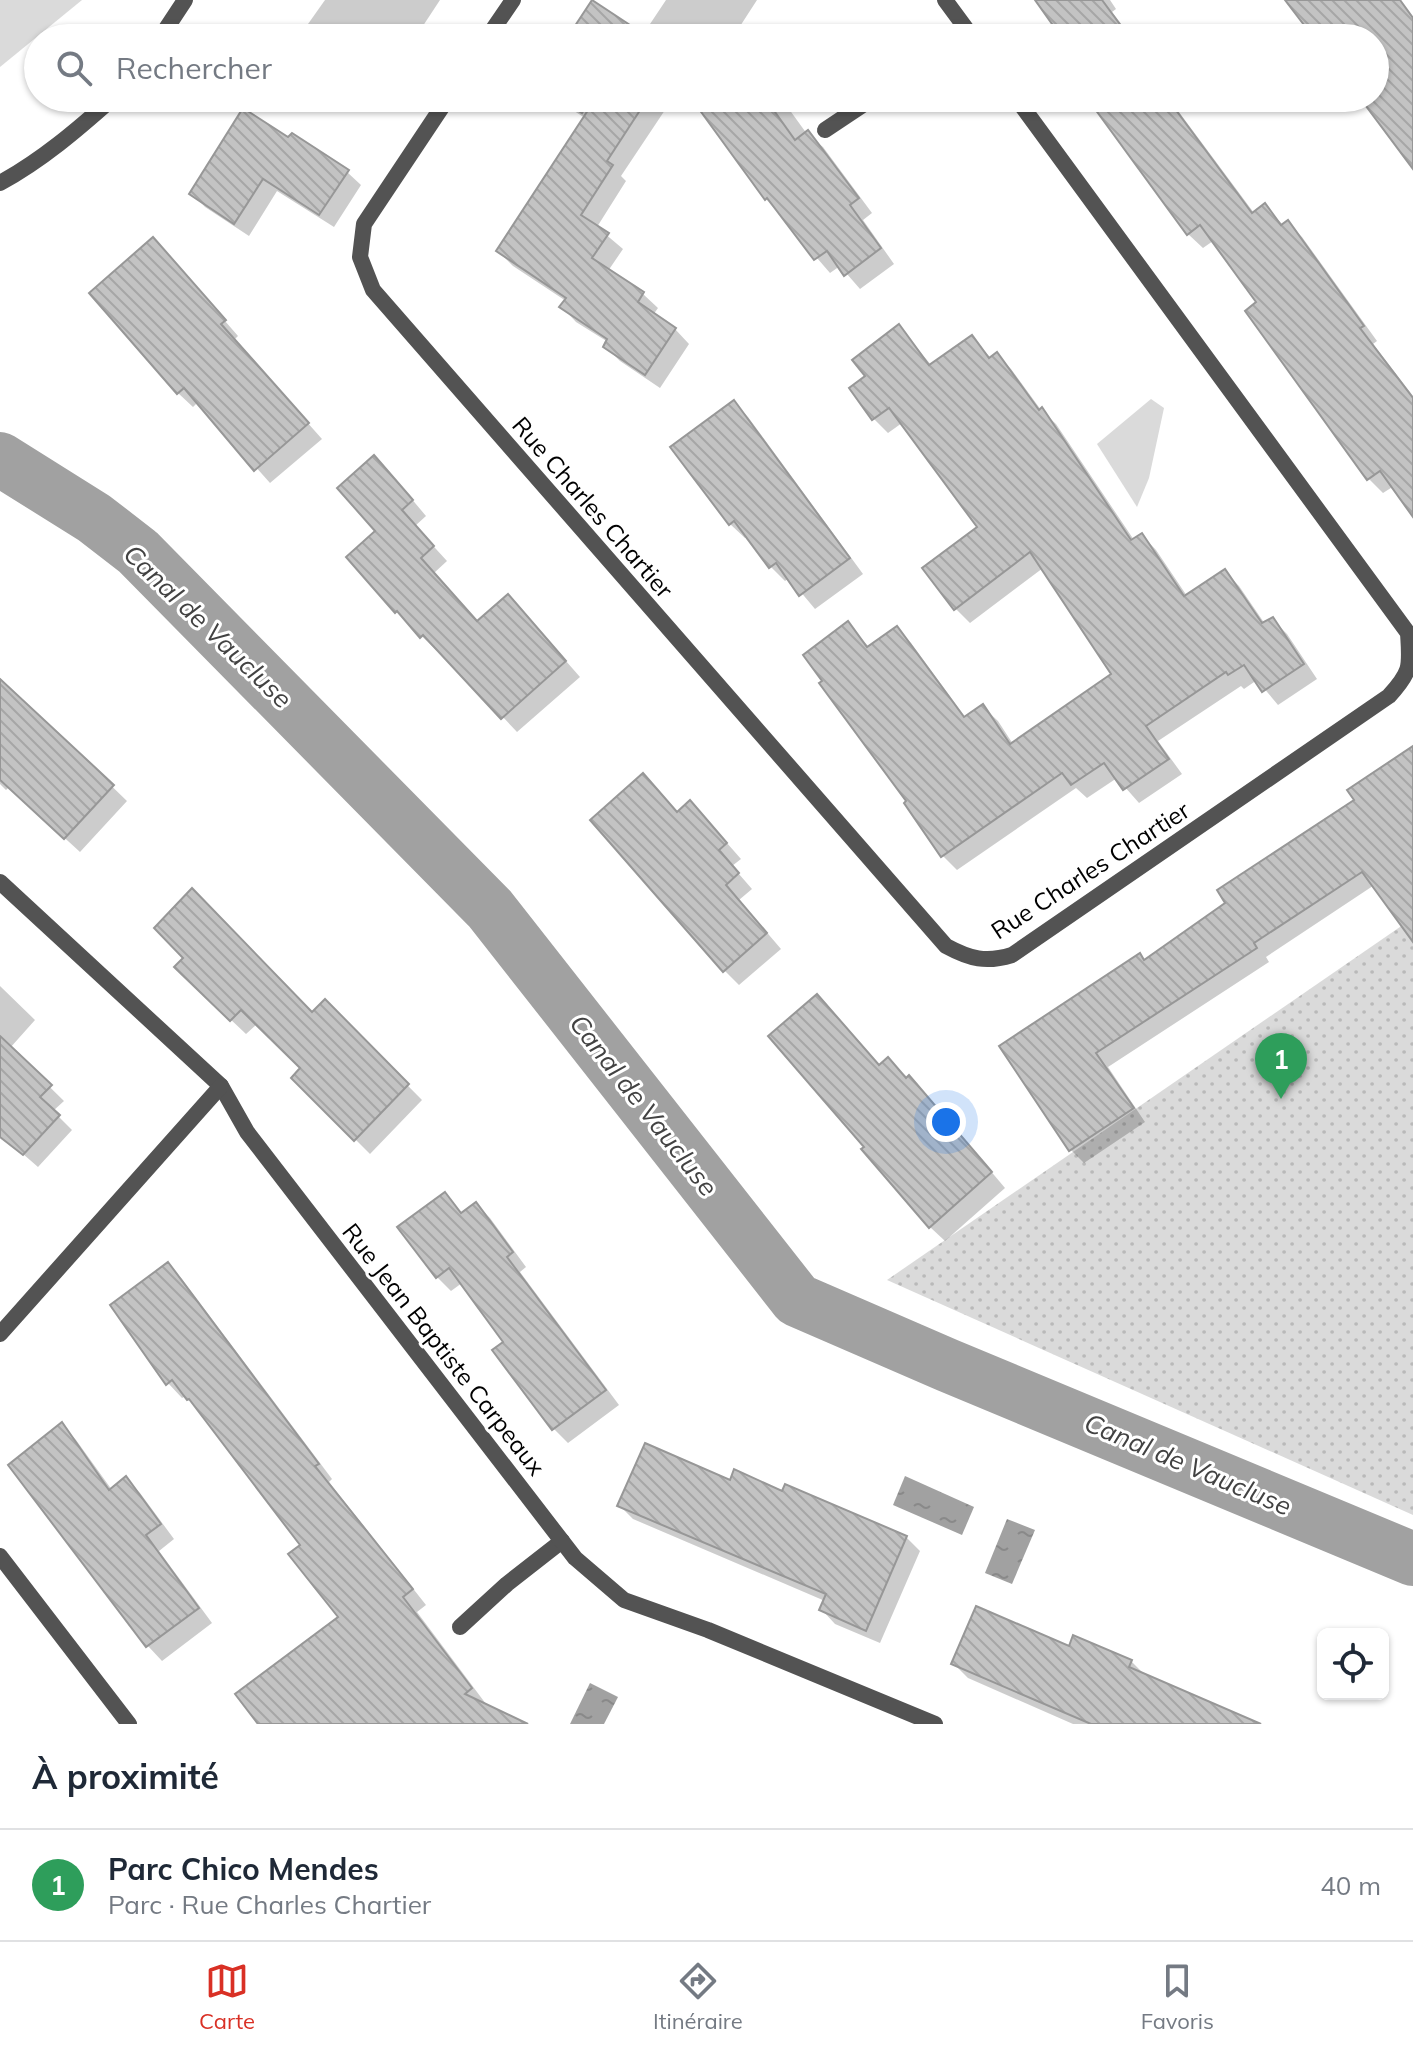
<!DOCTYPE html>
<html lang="fr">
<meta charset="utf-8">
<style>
:root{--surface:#fff;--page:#f6f6f7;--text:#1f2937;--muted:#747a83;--line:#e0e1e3;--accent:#d93025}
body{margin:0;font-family:Mulish,sans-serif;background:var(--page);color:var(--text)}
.controls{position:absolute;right:24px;bottom:24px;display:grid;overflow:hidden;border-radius:12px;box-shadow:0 2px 6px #0004}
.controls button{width:72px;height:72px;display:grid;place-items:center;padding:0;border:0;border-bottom:2px solid var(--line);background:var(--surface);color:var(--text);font:40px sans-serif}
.you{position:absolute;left:946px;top:1122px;width:28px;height:28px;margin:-20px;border:6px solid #fff;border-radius:50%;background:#1a73e8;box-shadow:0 0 0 12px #1a73e833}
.badge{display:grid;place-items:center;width:52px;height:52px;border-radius:50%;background:var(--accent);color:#fff;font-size:26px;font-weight:700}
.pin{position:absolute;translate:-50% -66px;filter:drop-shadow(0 2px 4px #0008)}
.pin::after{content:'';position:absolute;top:42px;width:28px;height:24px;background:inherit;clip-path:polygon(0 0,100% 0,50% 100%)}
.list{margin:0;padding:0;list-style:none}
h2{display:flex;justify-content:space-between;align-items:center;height:104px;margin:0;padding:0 32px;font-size:34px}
h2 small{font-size:26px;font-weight:400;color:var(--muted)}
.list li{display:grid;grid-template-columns:52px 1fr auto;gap:24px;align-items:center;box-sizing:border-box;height:112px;padding:0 32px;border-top:2px solid var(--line)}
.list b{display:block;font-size:30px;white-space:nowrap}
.list p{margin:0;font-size:26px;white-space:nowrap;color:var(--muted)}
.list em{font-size:26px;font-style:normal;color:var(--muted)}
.icon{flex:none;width:44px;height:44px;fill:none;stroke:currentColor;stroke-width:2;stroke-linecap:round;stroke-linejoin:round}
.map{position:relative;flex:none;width:1413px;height:1724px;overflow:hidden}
.search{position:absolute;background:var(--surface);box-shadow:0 2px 6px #0004;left:24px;right:24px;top:24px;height:88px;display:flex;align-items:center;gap:20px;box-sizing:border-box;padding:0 28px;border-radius:44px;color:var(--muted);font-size:30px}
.sheet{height:216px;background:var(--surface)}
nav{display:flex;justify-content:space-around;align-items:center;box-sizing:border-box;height:112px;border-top:2px solid var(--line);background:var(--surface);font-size:22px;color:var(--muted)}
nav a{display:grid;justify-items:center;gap:4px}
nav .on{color:var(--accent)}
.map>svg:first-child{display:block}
.grass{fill:#dadada}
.park{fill:url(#park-dots)}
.water{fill:url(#water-ripples)}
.shadow{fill:#0003}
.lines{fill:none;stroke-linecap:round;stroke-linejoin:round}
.canal{stroke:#a1a1a1;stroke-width:54}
.building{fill:url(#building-back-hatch);stroke:#979797;stroke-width:2}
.lane{stroke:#535353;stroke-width:16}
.street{stroke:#535353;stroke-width:16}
.labels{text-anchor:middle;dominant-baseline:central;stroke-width:6;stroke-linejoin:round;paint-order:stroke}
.street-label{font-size:24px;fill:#000;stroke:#fff}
.water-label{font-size:26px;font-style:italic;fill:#424242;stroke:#fff}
</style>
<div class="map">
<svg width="1413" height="1724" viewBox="0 0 1413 1724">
<defs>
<pattern id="park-dots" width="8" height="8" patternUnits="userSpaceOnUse" patternTransform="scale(2)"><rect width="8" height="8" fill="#dadada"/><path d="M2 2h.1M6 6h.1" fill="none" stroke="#b9b9b9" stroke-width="1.8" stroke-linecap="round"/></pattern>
<pattern id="water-ripples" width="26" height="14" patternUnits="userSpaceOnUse" patternTransform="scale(2)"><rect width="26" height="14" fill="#a1a1a1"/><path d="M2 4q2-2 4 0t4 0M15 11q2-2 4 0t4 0" fill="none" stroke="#898989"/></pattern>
<pattern id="building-back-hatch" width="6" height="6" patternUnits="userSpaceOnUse" patternTransform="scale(2)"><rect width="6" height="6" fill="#c3c3c3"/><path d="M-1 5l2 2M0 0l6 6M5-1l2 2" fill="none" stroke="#a6a6a6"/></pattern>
</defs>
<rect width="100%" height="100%" fill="#fff"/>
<!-- grass -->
<g class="grass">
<polygon points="0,0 82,0 0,67"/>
<polygon points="1151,399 1164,408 1149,478 1137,507 1097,444"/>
</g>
<!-- park -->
<polygon class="park" points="1413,918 1413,1515 887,1280"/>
<!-- water -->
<g class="water">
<polygon points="905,1476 974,1507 962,1535 893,1505"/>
<polygon points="1007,1519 1035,1530 1012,1584 985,1573"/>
<polygon points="590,1683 618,1697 604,1724 570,1724"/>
</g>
<!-- shadow -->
<g class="shadow">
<polygon points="325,0 440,0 415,38 322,38 308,24"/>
<polygon points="666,0 757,0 735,34 738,38 569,38 592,3 642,36"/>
<polygon points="1037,0 1110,0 1116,9 1112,12 1132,38 1069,38"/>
<polygon points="554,98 673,98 621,176 626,181 597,227 623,249 608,271 643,294 658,308 653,315 675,329 689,344 660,388 620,361 605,346 608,342 576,322 562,307 566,301 513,266 498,251 585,118"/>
<polygon points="694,98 781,98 807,134 823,147 872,213 863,220 894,264 860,289 840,266 830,273 766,199"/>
<polygon points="1089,98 1173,98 1170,100 1254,213 1265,206 1284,226 1287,223 1302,237 1377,341 1373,344 1413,396 1413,513 1394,486 1383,493 1369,479 1248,311 1259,303 1213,241 1203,248 1188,234"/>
<polygon points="243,111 347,172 361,185 334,227 277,191 249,236 205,207 192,193"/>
<polygon points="167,254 238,336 234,340 322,439 270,483 198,402 193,407 178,393"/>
<polygon points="899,327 932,366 972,338 991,358 997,355 1011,369 1041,410 1056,424 1134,540 1142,535 1156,550 1187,596 1225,572 1239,586 1265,624 1272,619 1287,634 1317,679 1278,705 1257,680 1244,689 1241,686 1158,741 1182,774 1139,803 1117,778 1087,798 1076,788 957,870 943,856 909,801 848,624 870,648 897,629 911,643 966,718 983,707 998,721 1013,744 1114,674 1043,568 970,623 955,608 979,528 902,423 888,433 874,419 868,377"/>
<polygon points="734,403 748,417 863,574 815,609 789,578 785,581 771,567 748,535 745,538 730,524"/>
<polygon points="389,472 426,516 415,526 447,561 434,573 477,623 522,611 580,677 517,732 439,649 437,651 397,612 349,557 378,531"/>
<polygon points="0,678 127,801 80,852 9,787 6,790 0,784"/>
<polygon points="1413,748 1413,855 1403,866 1266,957 1269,962 1108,1067 1145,1122 1084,1163 1071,1150 1002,1046 1145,961 1228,903 1356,800"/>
<polygon points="678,814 705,818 741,859 732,866 752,889 739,900 781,949 739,985 724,970"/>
<polygon points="185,958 312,1015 325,1002 422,1100 370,1154 294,1078 303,1068 257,1024 246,1034 191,982"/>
<polygon points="0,986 35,1020 10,1048 64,1101 53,1111 72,1130 38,1167 0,1134"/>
<polygon points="888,1060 924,1092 1005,1188 945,1241 930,1227 880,1067"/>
<polygon points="444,1195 463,1214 476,1204 490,1218 526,1267 520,1272 619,1405 568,1443 554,1429 495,1351 506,1342 462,1283 451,1291 437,1277 400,1228"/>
<polygon points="168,1264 182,1279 332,1479 329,1482 426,1605 417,1612 486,1704 523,1724 260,1724 341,1617 302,1545 202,1412 186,1396 182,1398 168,1383"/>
<polygon points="62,1425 76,1440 112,1490 126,1479 140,1493 174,1539 159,1551 212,1623 162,1661 148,1646 11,1466"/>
<polygon points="732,1483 783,1494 906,1537 920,1551 880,1643 835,1624 822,1610 825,1601 633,1519 619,1505"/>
<polygon points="1070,1649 1131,1661 1146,1676 1256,1724 1073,1724 968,1678 954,1664"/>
</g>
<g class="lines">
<!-- canal -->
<polyline class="canal" points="0,459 94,518 138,552 490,909 797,1300 947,1365 1413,1559"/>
</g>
<!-- building -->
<g class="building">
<polygon points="592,0 636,29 630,38 567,38"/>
<polygon points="1035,0 1102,0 1130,38 1062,38"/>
<polygon points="1285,0 1400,0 1413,18 1413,169 1360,98 1375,98 1375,38 1314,38"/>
<polygon points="558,98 591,98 582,113"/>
<polygon points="596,98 648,98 607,161 613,165 581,215 609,233 592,258 644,292 638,302 676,328 645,375 603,347 607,339 559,307 566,298 496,251"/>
<polygon points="691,98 765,98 795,140 808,130 859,198 850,205 881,248 844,276 827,251 814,260 767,198 765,200"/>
<polygon points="1087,98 1167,98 1252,213 1265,203 1281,225 1288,220 1364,326 1360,328 1413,398 1413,517 1380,471 1367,480 1245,311 1256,302 1200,225 1187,235"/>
<polygon points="243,108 288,137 292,133 349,170 319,215 263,179 234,224 189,194"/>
<polygon points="153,237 226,320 221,324 309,423 254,471 184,388 177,394 89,293"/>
<polygon points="899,324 929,365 972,335 989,358 997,352 1039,410 1042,407 1131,540 1142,533 1184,596 1225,569 1262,623 1273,617 1304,664 1262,692 1244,665 1228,675 1226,672 1146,726 1169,759 1123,790 1104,763 1071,785 1062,773 941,857 904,803 906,801 819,683 822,681 803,655 848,621 867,647 897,626 964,717 983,704 1010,744 1111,674 1030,552 954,610 922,568 977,527 889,408 872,420 849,388 865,376 852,360"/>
<polygon points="734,400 850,558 799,596 776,563 769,568 734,521 729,525 670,447"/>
<polygon points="374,455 413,500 402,510 434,546 421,558 477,621 508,594 566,661 501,719 423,635 420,638 397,611 395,613 346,557 375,531 337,488"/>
<polygon points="0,679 114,785 64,839 0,780"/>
<polygon points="1413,746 1413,942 1362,872 1254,943 1257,948 1096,1053 1134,1108 1069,1151 999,1046 1140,953 1144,960 1225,903 1217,890 1354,800 1347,790"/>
<polygon points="643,773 677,812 690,800 727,843 719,850 739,873 726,885 767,933 723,972 590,820"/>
<polygon points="192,888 312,1012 325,999 409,1084 354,1141 291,1078 300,1068 241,1010 230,1021 174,967 183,958 154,928"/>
<polygon points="817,994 879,1065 888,1057 906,1078 909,1075 992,1172 929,1228 861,1149 864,1147 768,1036"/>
<polygon points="0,1036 52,1085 40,1097 60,1115 23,1155 0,1137"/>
<polygon points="445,1192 461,1213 476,1202 513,1252 507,1257 606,1390 552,1430 492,1350 503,1342 449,1268 436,1278 397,1227"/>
<polygon points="168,1262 319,1464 315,1466 413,1589 403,1597 472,1688 465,1694 528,1724 258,1724 235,1694 338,1617 288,1554 300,1545 189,1399 187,1400 172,1380 166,1385 110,1305"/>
<polygon points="62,1422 109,1490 126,1476 161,1524 146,1535 199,1608 146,1647 8,1465"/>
<polygon points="645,1443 730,1480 734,1469 782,1491 785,1484 907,1536 866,1631 819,1610 826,1594 617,1506"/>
<polygon points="976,1606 1069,1646 1073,1635 1132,1660 1129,1667 1261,1724 1091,1724 951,1664"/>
</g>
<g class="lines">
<!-- lane -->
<g class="lane">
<polyline points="825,130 873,98"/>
<polyline points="460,1627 507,1584 562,1541"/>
</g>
<!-- street -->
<g class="street">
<polyline points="945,0 973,38"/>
<polyline points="160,38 185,0"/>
<polyline points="487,38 513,0"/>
<path d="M 448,98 L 364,224 L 360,257 L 373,290 L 946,946 C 970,959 986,963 1012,955 L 1389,696 C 1412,671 1410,666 1408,633 L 1016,98"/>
<path d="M 0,183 C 42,160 77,130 113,98"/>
<polyline points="0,882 221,1086 247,1132 575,1558 624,1600 708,1630 935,1724"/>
<polyline points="0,1334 221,1086"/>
<polyline points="0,1556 129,1724"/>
</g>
</g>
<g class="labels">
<!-- street labels -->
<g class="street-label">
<text transform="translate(593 507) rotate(49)">Rue Charles Chartier</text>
<text transform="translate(1090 870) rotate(-33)">Rue Charles Chartier</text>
<text transform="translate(444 1349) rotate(52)">Rue Jean Baptiste Carpeaux</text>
</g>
<!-- water labels -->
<g class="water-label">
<text transform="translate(208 626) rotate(44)">Canal de Vaucluse</text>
<text transform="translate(644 1105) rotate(52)">Canal de Vaucluse</text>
<text transform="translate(1188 1464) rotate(23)">Canal de Vaucluse</text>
</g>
</g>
</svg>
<div class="controls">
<button><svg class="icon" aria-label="locate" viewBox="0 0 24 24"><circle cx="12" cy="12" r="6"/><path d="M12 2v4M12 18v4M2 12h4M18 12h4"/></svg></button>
</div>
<div class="you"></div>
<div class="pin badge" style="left:1281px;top:1099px;background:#2e9e5b">1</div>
<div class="search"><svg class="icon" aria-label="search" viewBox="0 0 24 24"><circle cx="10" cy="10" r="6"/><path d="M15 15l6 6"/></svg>Rechercher</div>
</div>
<section class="sheet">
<h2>À proximité<small></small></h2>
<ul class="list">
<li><span class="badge" style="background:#2e9e5b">1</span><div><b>Parc Chico Mendes</b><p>Parc · Rue Charles Chartier</p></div><em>40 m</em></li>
</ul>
</section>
<nav>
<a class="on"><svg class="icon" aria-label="map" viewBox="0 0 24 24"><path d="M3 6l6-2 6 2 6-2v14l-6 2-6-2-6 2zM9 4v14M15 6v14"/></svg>Carte</a>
<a><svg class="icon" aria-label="directions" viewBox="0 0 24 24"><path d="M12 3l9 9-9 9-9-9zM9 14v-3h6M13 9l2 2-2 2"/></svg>Itinéraire</a>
<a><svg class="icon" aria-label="saved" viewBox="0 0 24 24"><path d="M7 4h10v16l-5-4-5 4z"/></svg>Favoris</a>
</nav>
